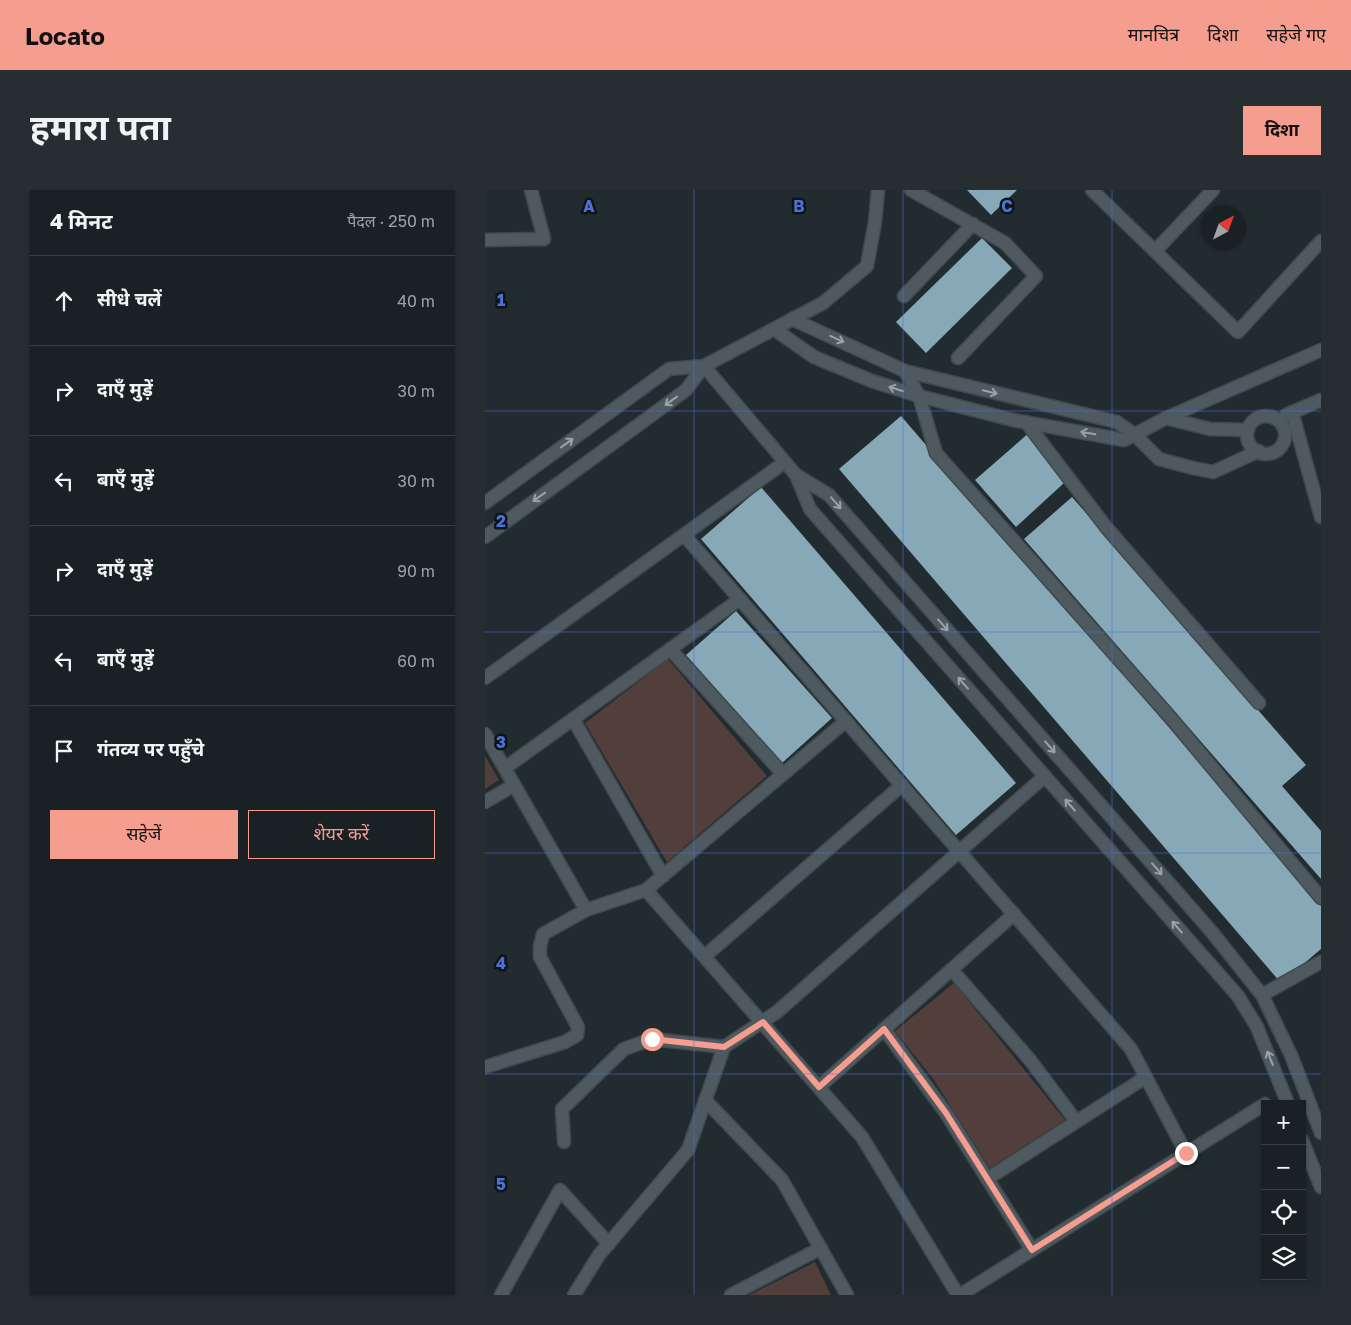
<!DOCTYPE html>
<html lang="hi">
<meta charset="utf-8">
<style>
:root{--surface:#1a2124;--page:#272e31;--text:#f1f3f6;--muted:#9fa3a6;--line:#383e41;--accent:#f59d8f}
body{margin:0;font-family:"Golos Text","Noto Sans Devanagari",sans-serif;background:var(--page);color:var(--text)}
.controls{position:absolute;right:15px;bottom:15px;display:grid;overflow:hidden;border-radius:0px;box-shadow:0 1px 4px #0004}
.controls button{width:45px;height:45px;display:grid;place-items:center;padding:0;border:0;border-bottom:1px solid var(--line);background:var(--surface);color:var(--text);font:25px sans-serif}
.compass{position:absolute;left:716px;top:15px;width:45px;height:45px;border-radius:50%;background:var(--surface);box-shadow:0 1px 4px #0004;rotate:41deg}
.stop{position:absolute;width:15px;height:15px;margin:-11px;border:4px solid #f59d8f;border-radius:50%;background:#fff}
.stop.end{background:#f59d8f;border-color:#fff;box-shadow:0 1px 5px #0008}
.list{margin:0;padding:0;list-style:none}
h2{display:flex;justify-content:space-between;align-items:center;height:65px;margin:0;padding:0 20px;font-size:21px}
h2 small{font-size:16px;font-weight:400;color:var(--muted)}
.list li{display:grid;grid-template-columns:32px 1fr auto;gap:15px;align-items:center;box-sizing:border-box;height:90px;padding:0 20px;border-top:1px solid var(--line)}
.list b{display:block;font-size:19px;white-space:nowrap}
.list em{font-size:16px;font-style:normal;color:var(--muted)}
.actions{display:flex;gap:10px;padding:15px 20px}
.actions a{flex:1;padding:11px 0;border:1px solid var(--accent);border-radius:0px;text-align:center;font-size:18px;color:var(--accent)}
.actions .main{background:var(--accent);color:#111}
.icon{flex:none;width:28px;height:28px;fill:none;stroke:currentColor;stroke-width:2;stroke-linecap:round;stroke-linejoin:round}
.map{position:relative;flex:none;width:836px;height:1105px;overflow:hidden;border-radius:0px}
header{display:flex;align-items:center;gap:30px;box-sizing:border-box;height:70px;padding:0 25px;background:var(--accent);color:#111}
header strong{font-size:24px}
nav{display:flex;gap:28px;margin-inline-start:auto;font-size:18px}
.intro{display:flex;align-items:center;justify-content:space-between;box-sizing:border-box;height:120px;padding:0 30px}
h1{margin:0;font-size:35px}
.button{padding:12px 22px;border-radius:0px;background:var(--accent);color:#111;font-size:18px;font-weight:700}
main{display:flex;gap:30px;padding:0 30px}
aside{flex:1;background:var(--surface);border-radius:0px;box-shadow:0 1px 4px #0004}
.map>svg:first-child{display:block}
.green{fill:#523e3a}
.building{fill:#87a9b7}
.lines{fill:none;stroke-linecap:round;stroke-linejoin:round}
.minor-casing{stroke:#40494d;stroke-width:15}
.minor{stroke:#4e5a5f;stroke-width:12}
.oneway{stroke:#9aa3a7}
.route{stroke:#f59d8f;stroke-width:6}
.grid{fill:none;stroke:#4c72da;stroke-width:1;stroke-opacity:0.55}
.grid-label{font-size:16px;text-anchor:middle;font-weight:bold;fill:#4c72da;stroke:#0f1415;stroke-width:5;stroke-linejoin:round;paint-order:stroke}
</style>
<header>
<strong>Locato</strong>
<nav><a>मानचित्र</a><a>दिशा</a><a>सहेजे गए</a></nav>
</header>
<div class="intro"><h1>हमारा पता</h1><a class="button">दिशा</a></div>
<main>
<aside>
<h2>4 मिनट<small>पैदल · 250 m</small></h2>
<ul class="list">
<li><svg class="icon" aria-label="ahead" viewBox="0 0 24 24"><path d="M12 20V5M6 11l6-6 6 6"/></svg><div><b>सीधे चलें</b></div><em>40 m</em></li>
<li><svg class="icon" aria-label="right" viewBox="0 0 24 24"><path d="M7 20v-9h11M14 6l5 5-5 5"/></svg><div><b>दाएँ मुड़ें</b></div><em>30 m</em></li>
<li><svg class="icon" aria-label="left" viewBox="0 0 24 24"><path d="M17 20v-9H6M10 6l-5 5 5 5"/></svg><div><b>बाएँ मुड़ें</b></div><em>30 m</em></li>
<li><svg class="icon" aria-label="right" viewBox="0 0 24 24"><path d="M7 20v-9h11M14 6l5 5-5 5"/></svg><div><b>दाएँ मुड़ें</b></div><em>90 m</em></li>
<li><svg class="icon" aria-label="left" viewBox="0 0 24 24"><path d="M17 20v-9H6M10 6l-5 5 5 5"/></svg><div><b>बाएँ मुड़ें</b></div><em>60 m</em></li>
<li><svg class="icon" aria-label="arrive" viewBox="0 0 24 24"><path d="M6 21V4h12l-3 4 3 4H6"/></svg><div><b>गंतव्य पर पहुँचे</b></div></li>
</ul>
<div class="actions"><a class="main">सहेजें</a><a>शेयर करें</a></div>
</aside>
<div class="map">
<svg width="836" height="1105" viewBox="0 0 836 1105">
<rect width="100%" height="100%" fill="#222c30"/>
<!-- green -->
<g class="green">
<polygon points="183,469 282,586 182,672 100,533"/>
<polygon points="0,566 14,590 0,599"/>
<polygon points="469,793 580,930 505,978 449,890 410,841"/>
<polygon points="330,1072 346,1105 264,1105"/>
</g>
<!-- building -->
<g class="building">
<polygon points="482,0 532,0 506,25"/>
<polygon points="497,48 527,78 441,163 411,132"/>
<polygon points="416,226 836,714 836,759 796,793 354,279"/>
<polygon points="546,241 579,293 531,337 490,290"/>
<polygon points="276,297 531,593 471,645 216,349"/>
<polygon points="587,307 821,575 797,596 836,641 836,689 539,349"/>
<polygon points="251,421 347,528 297,573 201,465"/>
</g>
<g class="lines">
<defs>
<g id="minor">
<polyline points="426,0 520,53 551,86 473,168"/>
<polyline points="607,0 753,142 836,51"/>
<polyline points="0,50 59,49 46,0"/>
<polyline points="670,61 728,0"/>
<polyline points="419,106 488,34"/>
<polyline points="307,129 420,181 632,232 650,245 674,269 708,278 728,282 774,261"/>
<polyline points="289,139 329,167 387,191 434,206 528,230 639,250 681,228 836,160"/>
<polyline points="219,176 311,285 325,319 753,806 772,837 803,914"/>
<polyline points="420,181 434,206 451,263 685,527 836,708"/>
<polyline points="807,222 836,327"/>
<polyline points="801,225 836,210"/>
<circle cx="781" cy="245" r="19"/>
<polyline points="681,228 725,239 763,240"/>
<polyline points="541,232 621,337 774,513"/>
<polyline points="311,285 344,305 726,741 777,805 806,865 836,943"/>
<polyline points="0,313 184,179 219,176 338,113 382,76 390,32 393,0"/>
<polyline points="199,345 646,859 701,963"/>
<polyline points="0,347 201,200 219,176"/>
<polyline points="185,459 298,584"/>
<polyline points="0,488 300,272"/>
<polyline points="88,529 178,686"/>
<polyline points="0,544 101,720 161,700 377,947 473,1105"/>
<polyline points="20,578 255,409"/>
<polyline points="0,612 29,595"/>
<polyline points="161,700 361,531"/>
<polyline points="220,766 417,595"/>
<polyline points="467,780 545,870 591,931"/>
<polyline points="777,805 836,772"/>
<polyline points="399,839 461,923 547,1060"/>
<polyline points="0,877 80,852 92,845 93,837 55,767 55,756 58,744 101,720"/>
<polyline points="334,897 529,724"/>
<polyline points="220,910 297,990 362,1105"/>
<polyline points="817,950 836,997"/>
<polyline points="79,952 77,919 139,859 167,849 239,857"/>
<polyline points="502,989 661,887"/>
<polyline points="16,1105 75,1000 124,1054"/>
<polyline points="89,1105 114,1065 203,960 239,857 292,822 560,586"/>
<polyline points="246,1105 336,1058"/>
<polyline points="475,1105 780,914"/>
</g>
</defs>
<!-- minor casing -->
<use href="#minor" class="minor-casing"/>
<!-- minor -->
<use href="#minor" class="minor"/>
</g>
<!-- one-way arrows -->
<defs><path id="oneway-shaft" d="M-6 0H5M1.5-3L5.5 0L1.5 3" fill="none" stroke-width="1.6" stroke-linecap="round" stroke-linejoin="round" transform="scale(1.25)"/></defs>
<g class="oneway">
<use href="#oneway-shaft" transform="translate(352 149) rotate(24)"/>
<use href="#oneway-shaft" transform="translate(411 199) rotate(-162)"/>
<use href="#oneway-shaft" transform="translate(505 202) rotate(14)"/>
<use href="#oneway-shaft" transform="translate(186 211) rotate(144)"/>
<use href="#oneway-shaft" transform="translate(603 243) rotate(-170)"/>
<use href="#oneway-shaft" transform="translate(82 253) rotate(-36)"/>
<use href="#oneway-shaft" transform="translate(54 307) rotate(144)"/>
<use href="#oneway-shaft" transform="translate(351 313) rotate(49)"/>
<use href="#oneway-shaft" transform="translate(458 435) rotate(49)"/>
<use href="#oneway-shaft" transform="translate(478 493) rotate(-131)"/>
<use href="#oneway-shaft" transform="translate(565 557) rotate(49)"/>
<use href="#oneway-shaft" transform="translate(585 615) rotate(-131)"/>
<use href="#oneway-shaft" transform="translate(672 679) rotate(49)"/>
<use href="#oneway-shaft" transform="translate(692 737) rotate(-131)"/>
<use href="#oneway-shaft" transform="translate(785 868) rotate(-112)"/>
</g>
<g class="lines">
<!-- route -->
<polyline class="route" points="167,849 239,857 278,832 334,897 399,839 461,923 547,1060 701,963"/>
</g>
<!-- grid -->
<path class="grid" d="M 209,0 L 209,1105M 418,0 L 418,1105M 627,0 L 627,1105M 0,221 L 836,221M 0,442 L 836,442M 0,663 L 836,663M 0,884 L 836,884"/>
<g class="grid-label">
<text x="104" y="22">A</text>
<text x="314" y="22">B</text>
<text x="522" y="22">C</text>
<text x="16" y="116">1</text>
<text x="16" y="337">2</text>
<text x="16" y="558">3</text>
<text x="16" y="779">4</text>
<text x="16" y="1000">5</text>
</g>
</svg>
<div class="controls">
<button>+</button>
<button>−</button>
<button><svg class="icon" aria-label="locate" viewBox="0 0 24 24"><circle cx="12" cy="12" r="6"/><path d="M12 2v4M12 18v4M2 12h4M18 12h4"/></svg></button>
<button><svg class="icon" aria-label="layers" viewBox="0 0 24 24"><path d="M12 4l9 5-9 5-9-5zM3 14l9 5 9-5"/></svg></button>
</div>
<svg class="compass" viewBox="-18 -18 36 36"><path d="M0-13l5 13h-10z" fill="#e53935"/><path d="M0 13l5-13h-10z" fill="#9fa3a6"/></svg>
<div class="stop" style="left:167px;top:849px"></div>
<div class="stop end" style="left:701px;top:963px"></div>
</div>
</main>
